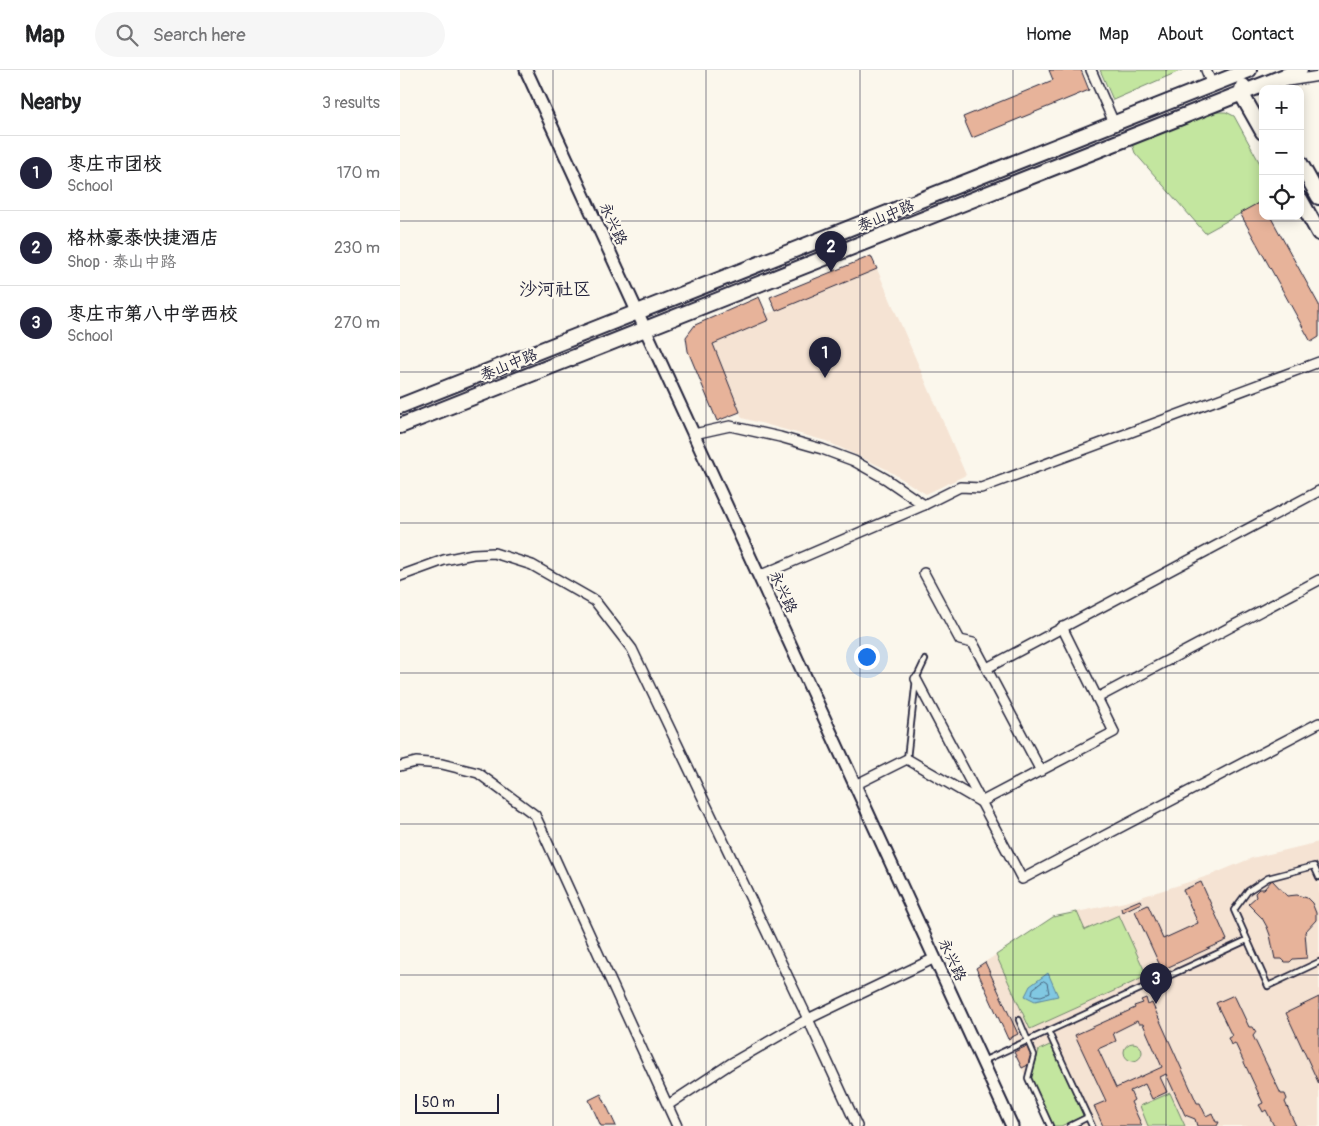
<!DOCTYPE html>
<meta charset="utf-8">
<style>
:root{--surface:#fff;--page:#f6f6f6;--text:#202124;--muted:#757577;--line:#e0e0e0;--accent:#22223b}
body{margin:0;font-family:Pangolin,"LXGW WenKai TC",sans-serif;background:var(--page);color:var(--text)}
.controls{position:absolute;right:15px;top:15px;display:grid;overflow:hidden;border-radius:10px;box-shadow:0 2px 12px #0003}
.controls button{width:45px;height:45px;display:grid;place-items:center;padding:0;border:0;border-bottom:1px solid var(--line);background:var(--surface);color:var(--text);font:25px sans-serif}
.scale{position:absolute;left:15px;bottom:12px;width:84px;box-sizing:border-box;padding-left:5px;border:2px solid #22223b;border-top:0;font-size:14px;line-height:18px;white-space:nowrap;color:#22223b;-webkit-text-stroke:4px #fbf7ec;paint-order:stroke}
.you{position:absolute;left:466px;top:586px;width:18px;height:18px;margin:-12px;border:4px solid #fff;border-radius:50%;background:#1a73e8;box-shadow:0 0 0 8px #1a73e833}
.badge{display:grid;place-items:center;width:32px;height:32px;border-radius:50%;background:var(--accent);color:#fff;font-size:16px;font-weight:700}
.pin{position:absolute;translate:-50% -41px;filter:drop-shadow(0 1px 2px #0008)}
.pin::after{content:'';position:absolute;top:26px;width:18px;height:15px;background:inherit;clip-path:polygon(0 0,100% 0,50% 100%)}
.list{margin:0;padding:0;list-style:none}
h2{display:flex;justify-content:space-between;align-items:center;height:65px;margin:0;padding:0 20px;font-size:21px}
h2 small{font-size:16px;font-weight:400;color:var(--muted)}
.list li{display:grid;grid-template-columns:32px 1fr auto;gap:15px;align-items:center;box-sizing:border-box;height:75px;padding:0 20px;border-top:1px solid var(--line)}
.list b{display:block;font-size:19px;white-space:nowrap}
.list p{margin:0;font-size:16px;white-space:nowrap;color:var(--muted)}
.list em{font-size:16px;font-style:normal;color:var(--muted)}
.icon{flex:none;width:28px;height:28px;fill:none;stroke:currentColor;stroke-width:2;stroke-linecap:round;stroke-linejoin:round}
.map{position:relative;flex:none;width:919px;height:1056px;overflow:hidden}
header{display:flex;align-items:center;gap:30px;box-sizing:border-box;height:70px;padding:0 25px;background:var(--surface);border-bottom:1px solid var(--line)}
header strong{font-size:24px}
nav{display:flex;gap:28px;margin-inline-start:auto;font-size:18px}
.search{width:350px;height:45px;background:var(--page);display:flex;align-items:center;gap:12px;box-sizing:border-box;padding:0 18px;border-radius:28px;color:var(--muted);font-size:19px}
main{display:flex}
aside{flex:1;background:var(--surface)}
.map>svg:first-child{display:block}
.built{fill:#f5e3d3}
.green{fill:#c3e69f;stroke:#72846d}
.water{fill:#81c8e2;stroke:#5b869f}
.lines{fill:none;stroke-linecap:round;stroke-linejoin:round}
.shore{stroke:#48647e;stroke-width:1}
.building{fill:#e7b39a;stroke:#22223b;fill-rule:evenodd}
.service-casing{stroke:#22223b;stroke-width:8}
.minor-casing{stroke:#22223b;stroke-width:12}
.tertiary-casing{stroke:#22223b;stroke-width:15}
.secondary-casing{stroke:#22223b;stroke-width:18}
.service{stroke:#fbf7ec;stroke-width:4.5}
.minor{stroke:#fbf7ec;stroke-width:9}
.tertiary{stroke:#fbf7ec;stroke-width:11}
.secondary{stroke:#fbf7ec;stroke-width:14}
.grid{fill:none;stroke:#22223b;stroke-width:1;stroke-opacity:0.55}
.labels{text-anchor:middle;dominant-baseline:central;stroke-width:4.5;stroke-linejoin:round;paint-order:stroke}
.street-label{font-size:15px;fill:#22223b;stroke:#fbf7ec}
.quarter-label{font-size:18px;fill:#22223b;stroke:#fbf7ec}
</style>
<header>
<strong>Map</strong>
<div class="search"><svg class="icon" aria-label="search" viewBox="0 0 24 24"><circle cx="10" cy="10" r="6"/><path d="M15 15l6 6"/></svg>Search here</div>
<nav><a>Home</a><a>Map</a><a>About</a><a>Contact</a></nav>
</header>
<main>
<aside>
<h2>Nearby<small>3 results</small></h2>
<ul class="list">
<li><span class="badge">1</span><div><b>枣庄市团校</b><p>School</p></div><em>170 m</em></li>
<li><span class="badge">2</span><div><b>格林豪泰快捷酒店</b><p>Shop · 泰山中路</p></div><em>230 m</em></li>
<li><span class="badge">3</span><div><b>枣庄市第八中学西校</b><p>School</p></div><em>270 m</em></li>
</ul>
</aside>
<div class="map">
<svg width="919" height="1056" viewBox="0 0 919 1056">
<rect width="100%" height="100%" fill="#fbf7ec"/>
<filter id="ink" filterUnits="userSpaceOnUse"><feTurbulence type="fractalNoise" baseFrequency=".02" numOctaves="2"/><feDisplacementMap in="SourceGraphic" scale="10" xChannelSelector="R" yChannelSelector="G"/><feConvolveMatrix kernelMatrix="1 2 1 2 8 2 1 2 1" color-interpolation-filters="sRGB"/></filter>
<g filter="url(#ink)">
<!-- built -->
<g class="built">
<polygon points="477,199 566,405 526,424 486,399 426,371 342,348 313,274 369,250 367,244"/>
<polygon points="919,772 919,1056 648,1056 576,898 653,847 725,832 811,805 852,788"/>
</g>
<!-- green -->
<g class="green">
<polygon points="700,0 782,0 713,30"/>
<polygon points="814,42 826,42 834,46 863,99 863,131 805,163 735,83 732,74"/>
<polygon points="677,842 685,860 719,845 747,906 630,959 596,885 653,847"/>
<circle cx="733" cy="982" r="9"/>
<polygon points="652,974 685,1045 661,1056 653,1056 631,1008 639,980"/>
<polygon points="770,1023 785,1056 748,1056 740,1036"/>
</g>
<!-- water -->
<polygon class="water" points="648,903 658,926 635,931 625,926 630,916"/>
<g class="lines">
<!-- shore -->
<polygon class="shore" points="644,911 647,913 649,923 641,926 632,925 633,919"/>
</g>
<!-- building -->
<g class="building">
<polygon points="649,0 681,0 689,20 572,68 563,47 653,10"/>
<polygon points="862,131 863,146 870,146 919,235 919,267 911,272 840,143"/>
<polygon points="471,186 477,199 376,241 370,227"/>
<polygon points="359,227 369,250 313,274 340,342 317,351 288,281 286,267 295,255"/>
<polygon points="872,810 887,826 897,825 907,828 912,833 916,843 916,850 905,862 907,888 893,889 890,892 885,892 882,889 875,889 870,865 867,857 862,848 848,834 856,827 855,823 859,819 864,819"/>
<polygon points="801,812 827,870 762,900 735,841 748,835 763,869 798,853 783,820"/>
<polygon points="740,830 741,833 722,842 721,838"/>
<polygon points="585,892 618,964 608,969 576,898"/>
<polygon points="834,925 849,957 853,957 856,962 853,966 881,1024 885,1024 887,1029 885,1032 896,1056 874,1056 866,1040 863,1042 861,1038 859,1035 863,1033 835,973 831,975 828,968 832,966 816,933"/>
<polygon points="919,927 919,1014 886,943"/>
<path d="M 746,928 L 748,935 L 752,933 L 797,1033 L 800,1033 L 806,1046 L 812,1043 L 816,1052 L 819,1052 L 817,1056 L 797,1056 L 795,1049 L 785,1045 L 766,1004 L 760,1007 L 767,1022 L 752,1029 L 745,1014 L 730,1021 L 734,1030 L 731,1032 L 742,1056 L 703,1056 L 694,1036 L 706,1031 L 675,965 L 735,938 L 734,936 L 743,933 L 741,930 ZM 737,951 L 739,954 L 743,954 L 762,997 L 716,1018 L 698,979 L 716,971 L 713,963 Z"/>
<polygon points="627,976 632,986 628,995 622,998 614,982"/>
<polygon points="201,1024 216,1056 201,1056 189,1030"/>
</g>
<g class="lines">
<defs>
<g id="service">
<polyline points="507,689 516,609 525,590"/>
<polyline points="919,807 914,796 868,808 848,821 834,840 868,916 919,892"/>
<polyline points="619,950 634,985 628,1008 650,1056"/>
<polyline points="648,961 692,1056"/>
<polyline points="583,991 847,870"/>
<polyline points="670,1056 688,1047"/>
</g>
<g id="minor">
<polyline points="691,0 714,53"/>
<polyline points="806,0 812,15"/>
<polyline points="882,12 919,6"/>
<polyline points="294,364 330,356 380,367 422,379 454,391 486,409 524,435 359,506"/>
<polyline points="524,435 560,417 581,418 919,292"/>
<polyline points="524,503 560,570 573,573 641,701"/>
<polyline points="0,506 44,490 73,484 94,483 132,495 195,531 232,579 408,949 457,1056"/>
<polyline points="587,598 919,421"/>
<polyline points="516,609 622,809 919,653"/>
<polyline points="697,628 919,510"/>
<polyline points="0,696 16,692 42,694 78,703 135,745 277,1056"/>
<polyline points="455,715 507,689 581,732 714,662 662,557"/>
<polyline points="268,1035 330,994 408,949 535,888"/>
</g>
<polyline id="tertiary" points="126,0 612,1056"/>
<g id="secondary">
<polyline points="843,16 841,23 863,62"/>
<polyline points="900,93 919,127"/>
<polyline points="900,129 919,163"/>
<polyline points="0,336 849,0"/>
<polyline points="0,356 900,0"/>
</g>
</defs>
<!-- service casing -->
<use href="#service" class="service-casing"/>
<!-- minor casing -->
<use href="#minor" class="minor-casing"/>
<!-- tertiary casing -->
<use href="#tertiary" class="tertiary-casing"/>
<!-- secondary casing -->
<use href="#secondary" class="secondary-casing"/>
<!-- service -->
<use href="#service" class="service"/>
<!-- minor -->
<use href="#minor" class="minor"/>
<!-- tertiary -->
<use href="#tertiary" class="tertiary"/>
<!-- secondary -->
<use href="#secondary" class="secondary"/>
</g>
</g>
<!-- grid -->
<path class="grid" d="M 153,0 L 153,1056M 306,0 L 306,1056M 460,0 L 460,1056M 613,0 L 613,1056M 766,0 L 766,1056M 0,151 L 919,151M 0,302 L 919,302M 0,453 L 919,453M 0,603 L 919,603M 0,754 L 919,754M 0,905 L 919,905"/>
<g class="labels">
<!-- street labels -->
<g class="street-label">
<text transform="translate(486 146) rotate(-22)">泰山中路</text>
<text transform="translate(213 154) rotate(65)">永兴路</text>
<text transform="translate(109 295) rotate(-22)">泰山中路</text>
<text transform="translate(383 522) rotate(65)">永兴路</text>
<text transform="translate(552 890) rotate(65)">永兴路</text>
</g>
<!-- quarter labels -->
<g class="quarter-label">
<text x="155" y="219">沙河社区</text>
</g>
</g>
</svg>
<div class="controls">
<button>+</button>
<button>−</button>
<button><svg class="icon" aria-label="locate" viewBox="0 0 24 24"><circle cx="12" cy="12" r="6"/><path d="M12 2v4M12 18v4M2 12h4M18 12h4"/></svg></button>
</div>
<div class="scale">50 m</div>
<div class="you"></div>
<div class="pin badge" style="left:425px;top:308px">1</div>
<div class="pin badge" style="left:431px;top:202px">2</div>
<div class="pin badge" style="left:756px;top:934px">3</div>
</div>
</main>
